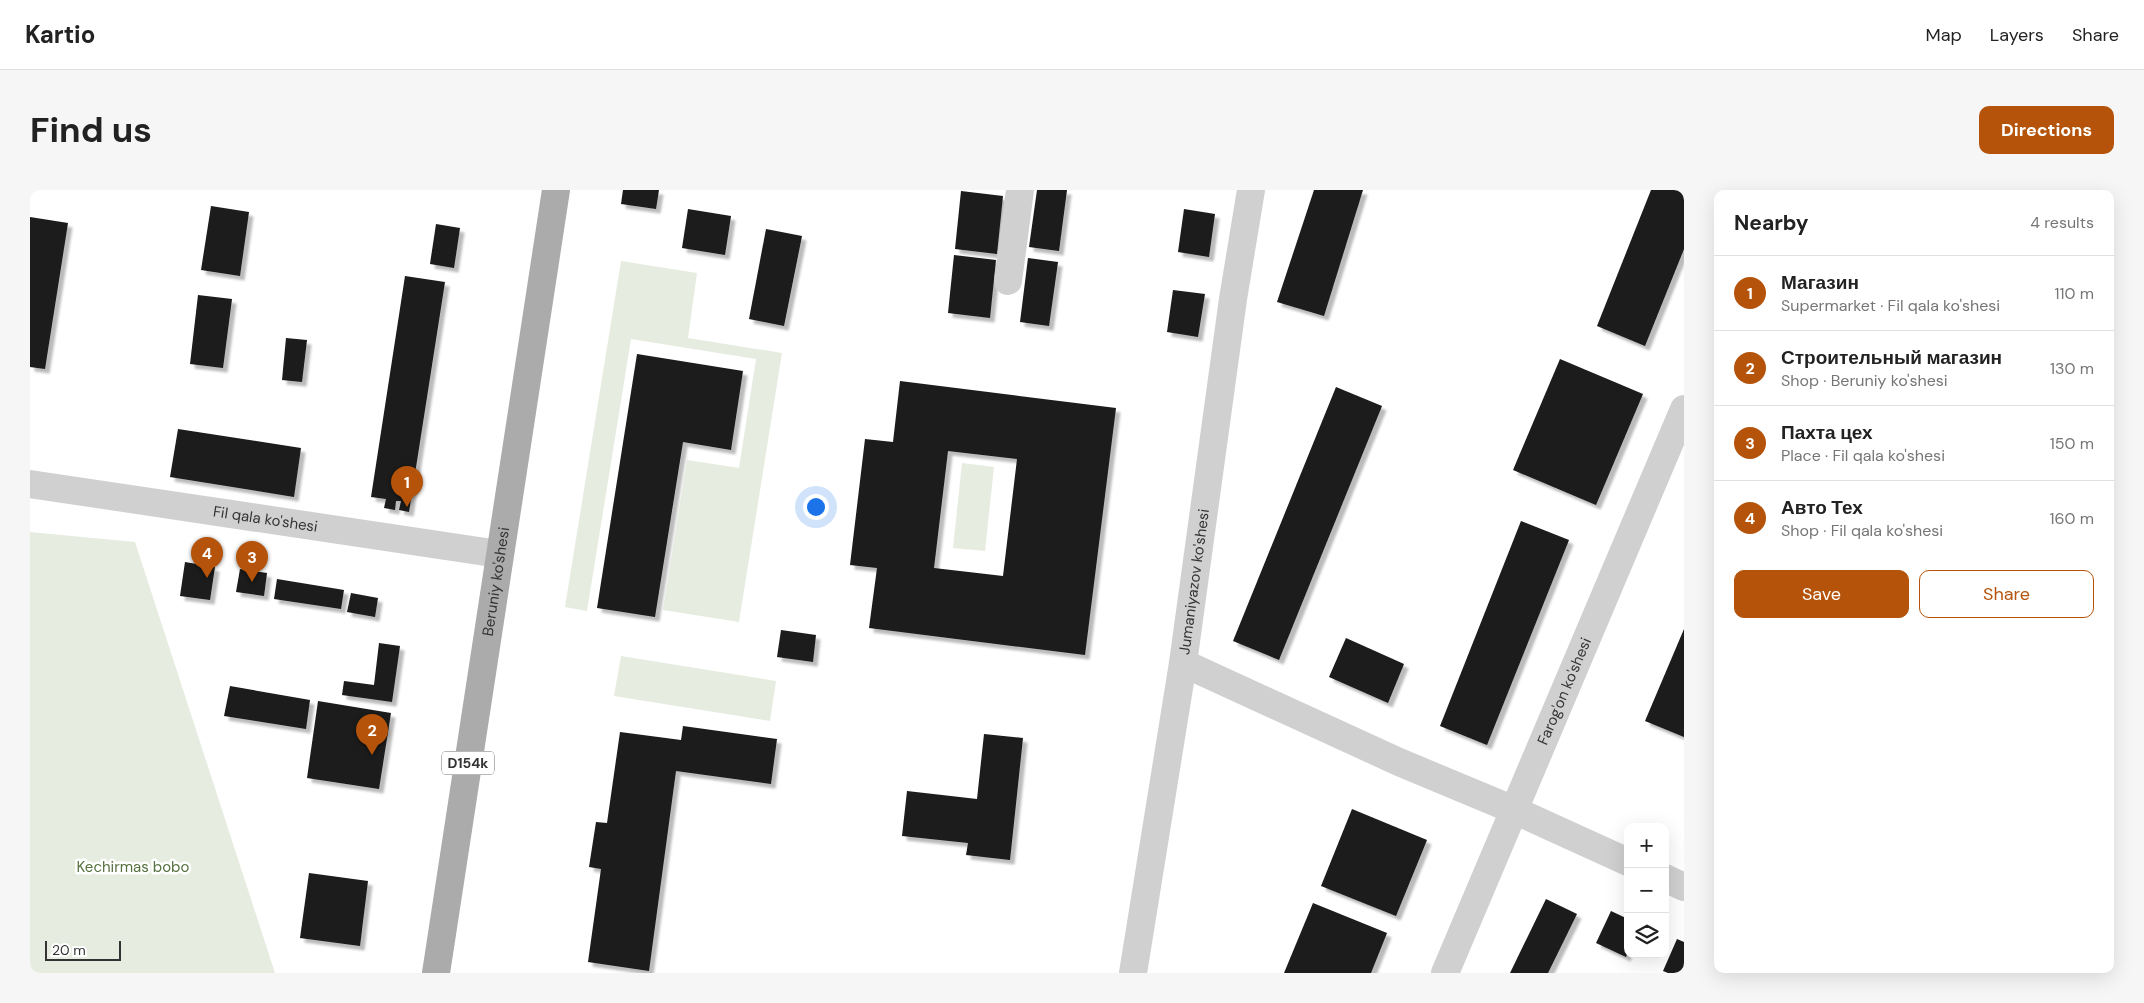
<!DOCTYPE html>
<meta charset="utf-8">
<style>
:root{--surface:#fff;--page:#f6f6f6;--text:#222;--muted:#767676;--line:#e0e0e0;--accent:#b45309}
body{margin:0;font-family:"DM Sans",sans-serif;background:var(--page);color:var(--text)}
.controls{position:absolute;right:15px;bottom:15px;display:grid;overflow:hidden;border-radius:10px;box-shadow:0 5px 20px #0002}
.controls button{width:45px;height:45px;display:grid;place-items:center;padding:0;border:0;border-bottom:1px solid var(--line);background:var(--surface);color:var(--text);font:25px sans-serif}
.scale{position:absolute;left:15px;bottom:12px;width:76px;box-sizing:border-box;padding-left:5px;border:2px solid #333;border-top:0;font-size:14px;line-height:18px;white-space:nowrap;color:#333;-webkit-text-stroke:4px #fff;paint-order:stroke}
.you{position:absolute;left:785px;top:316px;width:18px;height:18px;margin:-12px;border:4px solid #fff;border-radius:50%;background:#1a73e8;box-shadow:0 0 0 8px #1a73e833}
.badge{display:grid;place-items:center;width:32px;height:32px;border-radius:50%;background:var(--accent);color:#fff;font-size:16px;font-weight:700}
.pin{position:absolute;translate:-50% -41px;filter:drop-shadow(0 1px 2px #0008)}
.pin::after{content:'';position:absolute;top:26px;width:18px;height:15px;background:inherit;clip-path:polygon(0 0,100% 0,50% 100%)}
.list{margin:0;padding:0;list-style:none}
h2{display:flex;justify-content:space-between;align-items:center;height:65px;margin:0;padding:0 20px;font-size:21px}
h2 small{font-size:16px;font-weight:400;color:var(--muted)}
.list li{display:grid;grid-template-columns:32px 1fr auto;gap:15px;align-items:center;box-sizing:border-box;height:75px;padding:0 20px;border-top:1px solid var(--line)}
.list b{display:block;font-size:19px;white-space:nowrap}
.list p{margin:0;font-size:16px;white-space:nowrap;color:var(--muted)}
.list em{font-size:16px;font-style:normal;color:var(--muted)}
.actions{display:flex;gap:10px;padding:15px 20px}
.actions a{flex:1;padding:11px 0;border:1px solid var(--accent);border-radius:10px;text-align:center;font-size:18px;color:var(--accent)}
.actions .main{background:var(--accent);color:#fff}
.icon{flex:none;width:28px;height:28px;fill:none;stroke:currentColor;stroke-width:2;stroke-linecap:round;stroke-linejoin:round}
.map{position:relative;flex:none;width:1654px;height:783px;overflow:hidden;border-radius:10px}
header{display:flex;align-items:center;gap:30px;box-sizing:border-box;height:70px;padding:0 25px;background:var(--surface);border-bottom:1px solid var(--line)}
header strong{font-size:24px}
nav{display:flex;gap:28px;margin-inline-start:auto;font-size:18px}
.intro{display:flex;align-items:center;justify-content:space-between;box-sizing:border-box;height:120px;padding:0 30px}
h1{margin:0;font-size:35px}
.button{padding:12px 22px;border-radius:10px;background:var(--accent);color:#fff;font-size:18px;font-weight:700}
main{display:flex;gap:30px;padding:0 30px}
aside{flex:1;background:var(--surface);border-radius:10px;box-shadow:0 5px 20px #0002}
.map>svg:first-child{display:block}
.green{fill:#e6ecdf}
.building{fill:#1a1a1a;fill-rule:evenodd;filter:url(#shadow)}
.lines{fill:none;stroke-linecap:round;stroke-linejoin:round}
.minor{stroke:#d0d0d0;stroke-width:28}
.major{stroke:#ababab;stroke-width:28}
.labels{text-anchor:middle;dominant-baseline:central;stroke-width:5;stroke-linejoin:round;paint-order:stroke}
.shield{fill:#fff;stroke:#707070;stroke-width:1}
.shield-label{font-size:14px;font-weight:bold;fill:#333}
.street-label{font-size:15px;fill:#333;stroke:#fff}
.park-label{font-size:15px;fill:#56703f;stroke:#fff}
</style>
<header>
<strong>Kartio</strong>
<nav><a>Map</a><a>Layers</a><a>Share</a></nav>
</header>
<div class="intro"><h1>Find us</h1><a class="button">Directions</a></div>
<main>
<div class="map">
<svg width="1654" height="783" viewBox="0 0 1654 783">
<defs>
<filter id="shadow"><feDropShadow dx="4.5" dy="4.5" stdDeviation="1" flood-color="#0004"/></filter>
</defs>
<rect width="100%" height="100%" fill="#fff"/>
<!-- green -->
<g class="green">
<polygon points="591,71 667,83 658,148 752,163 709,432 633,420 657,270 709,278 726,169 601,149 557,421 535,417"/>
<polygon points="932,273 964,277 955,361 923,358"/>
<polygon points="0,342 105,352 245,783 0,783"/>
<polygon points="591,466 746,491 740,531 584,506"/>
</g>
<!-- building -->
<g class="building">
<polygon points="593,0 629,0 626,19 591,14"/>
<polygon points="1007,0 1037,0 1029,61 999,57"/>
<polygon points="1284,0 1333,0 1294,126 1247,112"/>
<polygon points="1621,0 1654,0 1654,59 1615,156 1567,136"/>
<polygon points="931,1 973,6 967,64 925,59"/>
<polygon points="181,16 219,22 210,86 171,80"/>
<polygon points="658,19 701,26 695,65 652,58"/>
<polygon points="1154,19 1185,24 1179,67 1148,62"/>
<polygon points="0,27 38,33 15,179 0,177"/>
<polygon points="406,34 430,38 424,78 400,74"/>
<polygon points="736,39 772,46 754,136 719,129"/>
<polygon points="924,65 966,70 960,128 918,123"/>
<polygon points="998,68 1028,72 1019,136 990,132"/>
<polygon points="375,86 415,92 379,322 369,320 371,311 366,311 365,320 354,318 356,309 341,307"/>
<polygon points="1143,100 1175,104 1168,147 1137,142"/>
<polygon points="168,105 202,109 193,178 160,174"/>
<polygon points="256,148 277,150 272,192 252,190"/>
<polygon points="607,164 713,181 701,260 653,252 625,427 567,418"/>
<polygon points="1530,169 1613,204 1566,315 1483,280"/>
<path d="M 870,191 L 1086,218 L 1055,465 L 839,438 L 847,378 L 820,375 L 835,249 L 863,252 ZM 918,261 L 987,269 L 973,386 L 904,378 Z"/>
<polygon points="1306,197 1352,216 1249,470 1203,451"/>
<polygon points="148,239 271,258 264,307 140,287"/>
<polygon points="1491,331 1539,350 1457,555 1410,536"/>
<polygon points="155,372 185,377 180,410 150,406"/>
<polygon points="210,379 237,383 234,406 206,402"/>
<polygon points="247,389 314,400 311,419 244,409"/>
<polygon points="321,403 348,408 345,427 317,422"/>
<polygon points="1654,439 1654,547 1615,531"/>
<polygon points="751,440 786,445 783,472 747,467"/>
<polygon points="1316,448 1374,474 1358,513 1299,487"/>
<polygon points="349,453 370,456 362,512 312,505 314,491 344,495"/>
<polygon points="200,496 280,510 276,539 194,526"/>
<polygon points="288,511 361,523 349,599 277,588"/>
<polygon points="653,536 747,549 741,594 646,581 619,781 558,772 571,679 559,677 566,632 577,633 590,542 651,550"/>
<polygon points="954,544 993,548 980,670 936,665 938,653 872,646 877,601 947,609"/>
<polygon points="1322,619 1397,650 1366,726 1291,696"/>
<polygon points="279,683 338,691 330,756 270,748"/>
<polygon points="1516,709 1547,724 1518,783 1480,783"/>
<polygon points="1283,713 1357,743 1341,783 1254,783"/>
<polygon points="1581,721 1598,729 1598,762 1596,767 1566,753"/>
<polygon points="1647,749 1654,752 1654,783 1638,783 1633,781"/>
</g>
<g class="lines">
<!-- minor -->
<g class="minor">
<polyline points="978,91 990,0"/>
<path id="s1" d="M 0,294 L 469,364"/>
<polyline points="1153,473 1369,572 1484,620 1598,672"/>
<polyline points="1635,688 1654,697"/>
<path id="s2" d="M 1103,783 L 1153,473 L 1203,109 L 1221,0"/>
<path id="s3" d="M 1415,783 L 1654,219"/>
</g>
<!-- major -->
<path class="major" id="s4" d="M 406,783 L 526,0"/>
</g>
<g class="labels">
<!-- shield labels -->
<rect class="shield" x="412" y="561.5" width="52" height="23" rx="4"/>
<g class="shield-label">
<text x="438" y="573">D154k</text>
</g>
<!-- street labels -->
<g class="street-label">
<text stroke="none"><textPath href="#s1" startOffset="238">Fil qala ko'shesi</textPath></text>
<text stroke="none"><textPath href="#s4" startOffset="396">Beruniy ko'shesi</textPath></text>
<text stroke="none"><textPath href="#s2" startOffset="396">Jumaniyazov ko'shesi</textPath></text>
<text stroke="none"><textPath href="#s3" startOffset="306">Farog'on ko'shesi</textPath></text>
</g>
<!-- park labels -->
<g class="park-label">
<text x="103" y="677">Kechirmas bobo</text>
</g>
</g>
</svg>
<div class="controls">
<button>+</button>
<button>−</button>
<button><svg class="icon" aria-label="layers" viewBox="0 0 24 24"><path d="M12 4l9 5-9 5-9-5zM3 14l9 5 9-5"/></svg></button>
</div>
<div class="scale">20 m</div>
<div class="you"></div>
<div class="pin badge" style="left:377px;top:317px">1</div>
<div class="pin badge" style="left:342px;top:565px">2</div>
<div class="pin badge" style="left:222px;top:392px">3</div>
<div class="pin badge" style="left:177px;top:388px">4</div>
</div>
<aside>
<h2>Nearby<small>4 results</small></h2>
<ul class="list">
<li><span class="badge">1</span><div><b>Магазин</b><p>Supermarket · Fil qala ko'shesi</p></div><em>110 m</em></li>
<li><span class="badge">2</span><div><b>Строительный магазин</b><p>Shop · Beruniy ko'shesi</p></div><em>130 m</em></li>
<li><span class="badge">3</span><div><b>Пахта цех</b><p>Place · Fil qala ko'shesi</p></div><em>150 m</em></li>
<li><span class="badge">4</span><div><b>Авто Тех</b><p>Shop · Fil qala ko'shesi</p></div><em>160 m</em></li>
</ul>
<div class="actions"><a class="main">Save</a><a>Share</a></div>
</aside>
</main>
